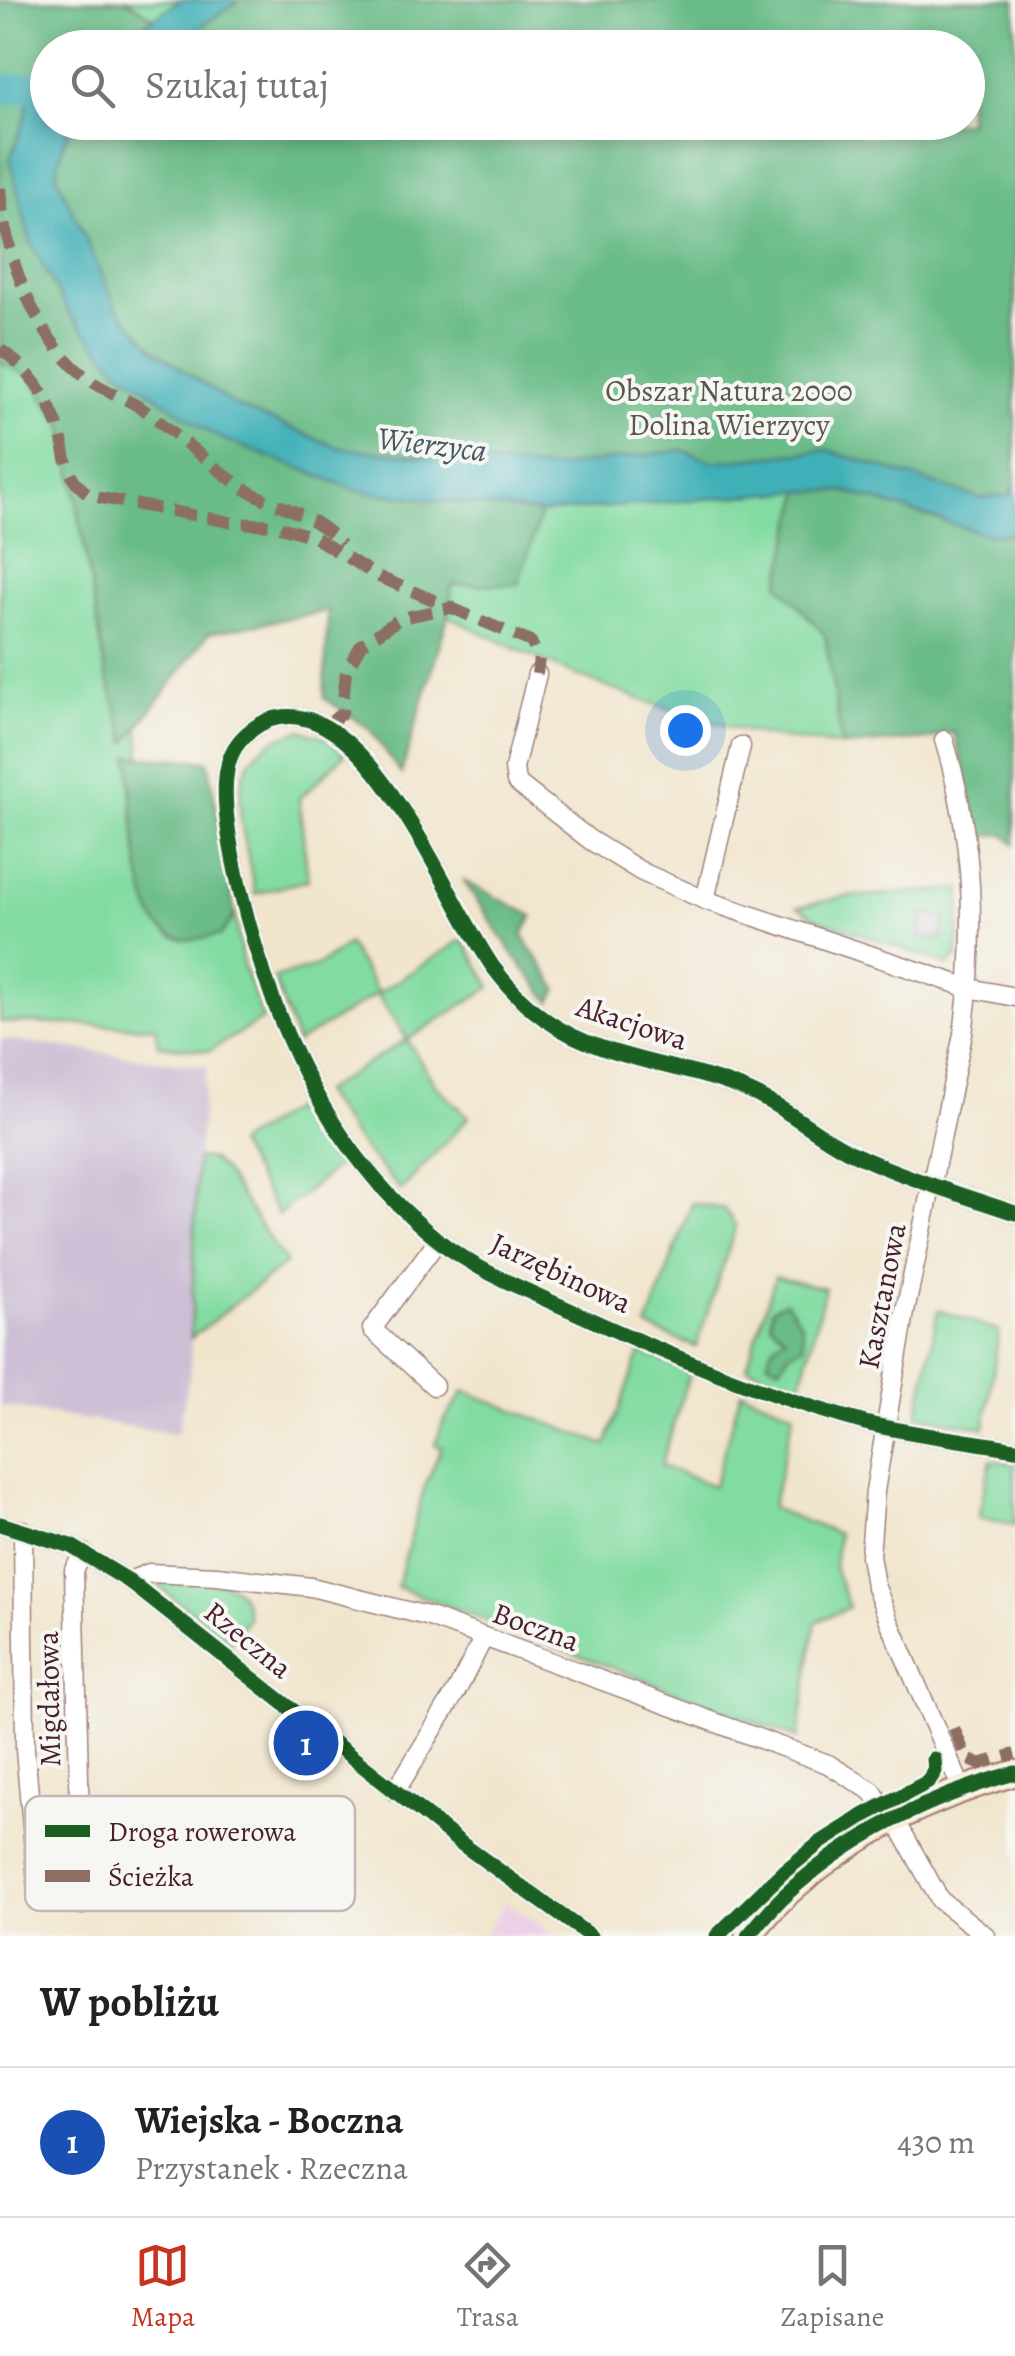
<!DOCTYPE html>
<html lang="pl">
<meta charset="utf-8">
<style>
:root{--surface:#fff;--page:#f6f6f6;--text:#202124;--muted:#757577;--line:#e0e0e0;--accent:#c8321e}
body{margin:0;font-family:Alegreya,serif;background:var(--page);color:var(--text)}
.you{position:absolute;left:685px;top:730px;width:35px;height:35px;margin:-25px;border:8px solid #fff;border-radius:50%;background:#1a73e8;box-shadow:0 0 0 15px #1a73e833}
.badge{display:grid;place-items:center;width:65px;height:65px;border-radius:50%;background:var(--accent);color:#fff;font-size:32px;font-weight:700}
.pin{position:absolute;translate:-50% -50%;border:5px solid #fff;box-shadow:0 2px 10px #0006}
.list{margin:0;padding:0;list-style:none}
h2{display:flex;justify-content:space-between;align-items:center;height:130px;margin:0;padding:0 40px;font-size:42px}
h2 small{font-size:32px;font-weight:400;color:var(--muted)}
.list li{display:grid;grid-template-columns:65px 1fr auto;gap:30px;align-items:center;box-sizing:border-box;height:150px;padding:0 40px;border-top:2px solid var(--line)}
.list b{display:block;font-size:38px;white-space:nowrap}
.list p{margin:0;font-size:32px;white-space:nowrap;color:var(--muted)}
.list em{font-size:32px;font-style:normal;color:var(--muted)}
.icon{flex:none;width:55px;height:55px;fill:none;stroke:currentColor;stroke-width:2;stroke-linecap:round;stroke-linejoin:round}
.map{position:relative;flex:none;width:1015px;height:1936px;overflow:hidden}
.search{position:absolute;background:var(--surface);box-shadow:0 5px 15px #0003;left:30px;right:30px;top:30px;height:110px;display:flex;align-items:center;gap:25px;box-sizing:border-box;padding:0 35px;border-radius:55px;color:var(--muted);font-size:38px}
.sheet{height:280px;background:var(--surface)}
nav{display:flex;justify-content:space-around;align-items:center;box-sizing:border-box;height:140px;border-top:2px solid var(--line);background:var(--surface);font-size:28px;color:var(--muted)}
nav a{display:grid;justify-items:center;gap:5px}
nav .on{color:var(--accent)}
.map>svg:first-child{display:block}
.built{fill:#edd0e8}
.industrial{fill:#ccbed4}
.green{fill:#82dba1;stroke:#667d66;stroke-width:2.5;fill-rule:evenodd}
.forest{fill:#69bb87;stroke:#5a6d59;stroke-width:2.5}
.water{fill:#40b0b8;stroke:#456872;stroke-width:2.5}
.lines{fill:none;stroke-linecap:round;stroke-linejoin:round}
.river{stroke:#40b0b8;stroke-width:30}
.street-casing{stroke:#9e827c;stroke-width:21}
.secondary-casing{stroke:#9e827c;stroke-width:29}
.street{stroke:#fff;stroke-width:18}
.secondary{stroke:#fde5c5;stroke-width:25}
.quiet{stroke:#8d6e63;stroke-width:12;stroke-dasharray:25 12;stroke-linecap:butt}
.cycleway-casing{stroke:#f6f6f2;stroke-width:21}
.cycleway{stroke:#1b5e20;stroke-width:15}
.labels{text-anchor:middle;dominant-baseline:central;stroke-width:8;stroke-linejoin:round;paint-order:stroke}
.park-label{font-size:30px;fill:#5b574e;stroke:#f6f6f2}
.street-label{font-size:30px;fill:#4a1f2b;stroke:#f6f6f2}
.water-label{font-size:32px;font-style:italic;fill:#465963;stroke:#f6f6f2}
.key{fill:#f6f6f2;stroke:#c2b6b6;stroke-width:2.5}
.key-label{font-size:28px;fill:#4a1f2b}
</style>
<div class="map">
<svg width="1015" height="1936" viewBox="0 0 1015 1936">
<rect width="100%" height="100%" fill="#f6f6f2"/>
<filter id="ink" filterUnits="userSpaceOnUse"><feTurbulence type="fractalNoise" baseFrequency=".01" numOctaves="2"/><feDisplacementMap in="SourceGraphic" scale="20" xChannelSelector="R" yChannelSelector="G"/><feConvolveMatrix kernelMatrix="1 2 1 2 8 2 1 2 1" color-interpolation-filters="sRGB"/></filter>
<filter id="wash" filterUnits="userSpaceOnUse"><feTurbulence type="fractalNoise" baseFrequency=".0048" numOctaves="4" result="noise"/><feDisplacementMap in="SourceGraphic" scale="40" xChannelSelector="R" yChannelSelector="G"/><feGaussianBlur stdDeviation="2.25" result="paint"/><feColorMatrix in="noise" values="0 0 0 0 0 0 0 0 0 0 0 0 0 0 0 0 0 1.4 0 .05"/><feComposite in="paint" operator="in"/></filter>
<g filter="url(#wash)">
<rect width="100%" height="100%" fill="#f1e5cc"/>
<!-- built -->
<polygon class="built" points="506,1902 554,1936 483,1936"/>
<!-- industrial -->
<g class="industrial">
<polygon points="924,914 946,917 941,940 919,937"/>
<polygon points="0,1039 207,1067 197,1158 190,1372 177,1434 0,1406"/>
</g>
<!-- green -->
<g class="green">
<path d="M 0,0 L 1015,0 L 1015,651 L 840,727 L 842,746 C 815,742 785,740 758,734 C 647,707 550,668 448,616 L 448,613 L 241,586 L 138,719 L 155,918 L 221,935 L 235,915 L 243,965 L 263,1019 L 209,1051 L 158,1045 L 156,1027 L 0,1022 ZM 48,48 L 968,48 L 968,122 L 48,122 Z"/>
<path d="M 301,730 L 327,738 L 345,754 L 299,799 L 308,880 L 255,894 C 244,825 211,753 301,730 Z"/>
<path d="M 961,889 L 958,955 L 949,965 L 818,919 L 798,907 L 843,897 ZM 924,914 L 946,918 L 941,940 L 919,937 Z"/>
<polygon points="463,939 491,987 407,1040 436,1086 469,1117 401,1190 360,1145 322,1092 407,1039 377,994 297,1043 274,978 317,966 348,944 378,993"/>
<polygon points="300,1104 342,1162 278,1215 237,1144"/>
<polygon points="197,1158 212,1160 223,1170 286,1263 191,1338"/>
<polygon points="692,1203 724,1209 736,1226 696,1347 647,1327"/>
<polygon points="775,1277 825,1288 800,1388 747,1367"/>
<polygon points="938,1310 999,1331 985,1428 918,1415"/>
<polygon points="640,1352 690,1371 661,1466 714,1486 741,1391 794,1413 772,1508 838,1534 834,1567 849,1607 816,1622 798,1738 397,1587 425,1486 442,1447 435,1445 443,1423 464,1391 606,1445"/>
<polygon points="991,1460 1015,1464 1015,1524 978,1518"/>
<path d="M 163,1578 C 200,1581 245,1571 248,1618 L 230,1642 L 159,1587 Z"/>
</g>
<!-- forest -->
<g class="forest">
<polygon points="0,0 126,0 155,18 113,47 48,48 47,72 32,74 26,116 10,160 31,243 215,436 359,491 541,513 518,584 452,585 448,616 401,774 369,728 324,698 328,611 209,633 127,742 106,674 64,427 30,377 0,362"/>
<polygon points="240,0 1015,0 1015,486 1009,495 979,498 827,450 713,462 683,450 547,469 339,448 235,406 155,350 116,307 56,174 63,144 73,123 968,122 968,48 171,47"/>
<polygon points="801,491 844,491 986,534 1015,534 1015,845 1004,834 980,836 954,732 929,739 842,746 825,635 779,584"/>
<path d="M 129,756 L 208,761 L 235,915 L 221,935 C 200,939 179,945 162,929 C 134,904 133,796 129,756 Z"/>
<polygon points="464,881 533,916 522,935 558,989 551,1002 515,957"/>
<polygon points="785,1301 801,1323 804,1345 790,1352 780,1367 767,1361 773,1346 785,1336 770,1323 772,1309"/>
</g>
<!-- water -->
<g class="water">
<polygon points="180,0 240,0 171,47 113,47"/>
<polygon points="47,72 48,122 73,123 63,144 56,174 116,307 155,350 235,406 339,448 547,469 683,450 713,462 827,450 979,498 1009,495 1015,486 1015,534 986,534 845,491 801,491 541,513 359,491 215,436 119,370 70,315 31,243 10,160 26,116 32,74"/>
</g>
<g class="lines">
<!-- river -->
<polyline class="river" points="0,90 36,86 48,92"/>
</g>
</g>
<g filter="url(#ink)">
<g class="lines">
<defs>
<g id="street">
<polyline points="537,674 514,768 516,782 590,840 642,872 705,900 969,988 1015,997"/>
<path d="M 944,740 C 974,838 977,932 963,1034 L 905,1312 L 875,1491 L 870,1556 L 875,1585 L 890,1623 L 962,1789"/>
<polyline points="705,900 741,746"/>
<path d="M 1015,1213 C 965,1196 899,1176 852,1153 C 816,1135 787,1108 750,1092 C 685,1063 605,1062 546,1020 C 526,1006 508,987 493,967 C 449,904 381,727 297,717 C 265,713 232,737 227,770 C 217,825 254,948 274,1002 C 308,1094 360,1178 438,1240 C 478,1272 526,1290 572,1311 C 663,1353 769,1397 865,1423 C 914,1435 966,1440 1015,1449"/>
<polyline points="434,1386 372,1329 438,1240"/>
<polyline points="0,1524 71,1546 129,1581 462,1844 590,1936"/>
<polyline points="23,1530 25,1750 38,1892"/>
<polyline points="129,1581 149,1573 217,1576 311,1587 427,1616 828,1764 873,1792 891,1821"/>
<polyline points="395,1792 457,1690 484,1637"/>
<polyline points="895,1819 940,1900 986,1936"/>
<polyline points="82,1905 74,1570 84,1553"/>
</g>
<path id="secondary" d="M 748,1936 C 760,1923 771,1908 784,1896 C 849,1836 931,1796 1015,1773"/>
</defs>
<!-- street casing -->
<use href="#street" class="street-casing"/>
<!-- secondary casing -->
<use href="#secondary" class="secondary-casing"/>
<!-- street -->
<use href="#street" class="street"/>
<!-- secondary -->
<use href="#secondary" class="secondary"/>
<!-- quiet -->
<g class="quiet">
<path d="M 0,188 C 5,254 33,337 87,378 C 105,392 129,399 147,412 C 180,436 209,465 243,488 C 276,508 317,513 341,545"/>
<path d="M 0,349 C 28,368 46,394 58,426 C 69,457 61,475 91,496 L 235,523 L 274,525 L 314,537 L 377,576 L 531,642 L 539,658 L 537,674"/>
<polyline points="326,726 342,713 346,671 361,645 401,618 456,607"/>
<polyline points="954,1728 967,1759 979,1764 1015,1754"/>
</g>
<defs>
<g id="cycleway">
<path d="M 1015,1213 C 965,1196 899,1176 852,1153 C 816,1135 787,1108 750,1092 C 685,1063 605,1062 546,1020 C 526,1006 508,987 493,967 C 449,904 381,727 297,717 C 265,713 232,737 227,770 C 217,825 254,948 274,1002 C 308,1094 360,1178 438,1240 C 478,1272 526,1290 572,1311 C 663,1353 769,1397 865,1423 C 914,1435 966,1440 1015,1449"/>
<polyline points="0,1524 71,1546 129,1581 462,1844 590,1936"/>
<polyline points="717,1936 781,1874 820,1843 863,1816 928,1782 935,1771 934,1759"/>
<path d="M 748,1936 C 760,1923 771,1908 784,1896 C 849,1836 931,1796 1015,1773"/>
</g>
</defs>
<!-- cycleway casing -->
<use href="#cycleway" class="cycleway-casing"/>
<!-- cycleway -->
<use href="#cycleway" class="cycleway"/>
</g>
</g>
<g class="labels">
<!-- park labels -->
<g class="park-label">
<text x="729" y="391">Obszar Natura 2000<tspan x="729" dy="34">Dolina Wierzycy</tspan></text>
</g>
<!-- street labels -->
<g class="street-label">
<text transform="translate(632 1023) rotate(18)">Akacjowa</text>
<text transform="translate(561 1273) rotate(25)">Jarzębinowa</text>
<text transform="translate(882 1296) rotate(-79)">Kasztanowa</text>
<text transform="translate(536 1627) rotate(20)">Boczna</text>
<text transform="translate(248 1640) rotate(39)">Rzeczna</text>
<text transform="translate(49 1699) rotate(-91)">Migdałowa</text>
</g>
<!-- water labels -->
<g class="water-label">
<text transform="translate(432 444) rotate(7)">Wierzyca</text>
</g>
</g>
<!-- legend -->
<rect x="25" y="1796" width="330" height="115" rx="15" class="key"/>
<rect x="45" y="1825" width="45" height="12" fill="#1b5e20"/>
<rect x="45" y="1870" width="45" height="12" fill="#8d6e63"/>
<g class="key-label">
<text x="108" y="1841">Droga rowerowa</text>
<text x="108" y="1886">Ścieżka</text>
</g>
</svg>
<div class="you"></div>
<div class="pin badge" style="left:306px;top:1743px;background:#1a4fb4">1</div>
<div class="search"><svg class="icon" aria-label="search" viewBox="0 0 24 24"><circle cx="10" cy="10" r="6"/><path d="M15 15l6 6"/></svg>Szukaj tutaj</div>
</div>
<section class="sheet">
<h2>W pobliżu<small></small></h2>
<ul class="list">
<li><span class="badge" style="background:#1a4fb4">1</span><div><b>Wiejska - Boczna</b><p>Przystanek · Rzeczna</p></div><em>430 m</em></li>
</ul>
</section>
<nav>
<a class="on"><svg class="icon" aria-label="map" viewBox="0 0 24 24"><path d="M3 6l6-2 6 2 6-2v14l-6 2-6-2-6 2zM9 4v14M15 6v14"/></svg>Mapa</a>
<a><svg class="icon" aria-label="directions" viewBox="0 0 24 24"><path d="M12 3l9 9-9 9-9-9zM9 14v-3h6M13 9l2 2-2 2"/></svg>Trasa</a>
<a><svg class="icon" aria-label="saved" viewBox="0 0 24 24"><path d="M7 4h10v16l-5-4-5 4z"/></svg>Zapisane</a>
</nav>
